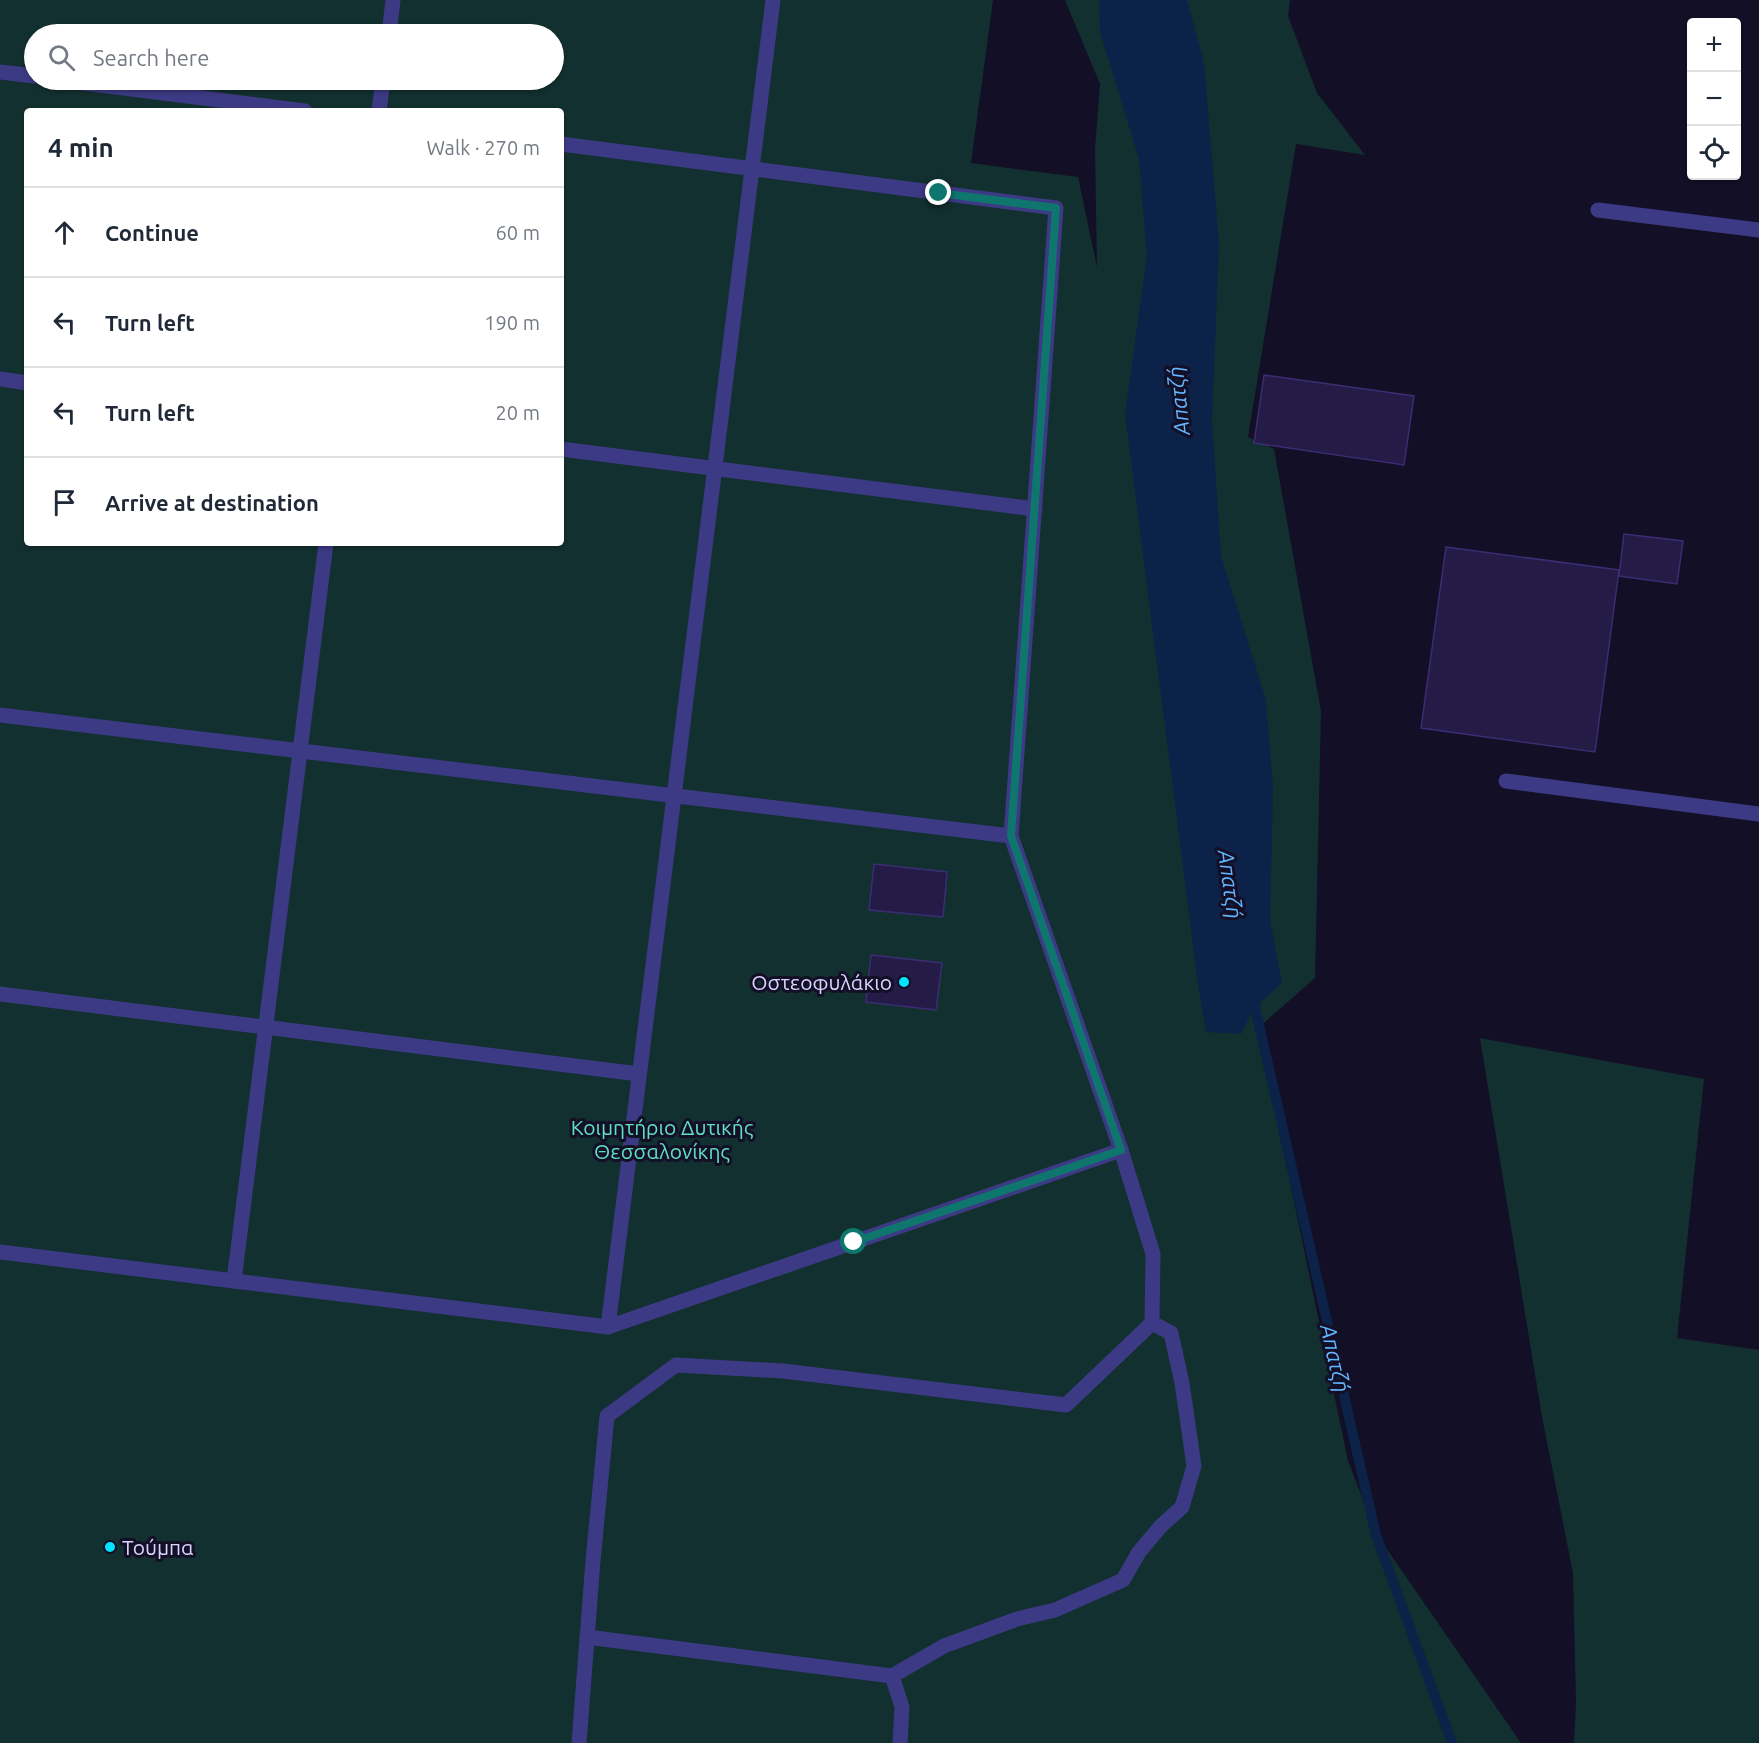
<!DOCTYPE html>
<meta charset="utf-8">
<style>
:root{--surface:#fff;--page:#f2f2f3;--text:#1f2937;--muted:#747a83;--line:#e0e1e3}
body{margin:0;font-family:Ubuntu,sans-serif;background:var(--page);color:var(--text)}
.controls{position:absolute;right:18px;top:18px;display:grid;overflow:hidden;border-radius:6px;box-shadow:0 2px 4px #0004}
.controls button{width:54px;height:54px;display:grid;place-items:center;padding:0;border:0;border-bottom:2px solid var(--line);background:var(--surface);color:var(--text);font:30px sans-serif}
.stop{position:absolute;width:18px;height:18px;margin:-14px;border:4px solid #0f766e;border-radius:50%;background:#fff}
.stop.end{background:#0f766e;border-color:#fff;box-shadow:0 2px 6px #0008}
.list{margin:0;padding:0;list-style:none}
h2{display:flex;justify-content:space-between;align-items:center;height:78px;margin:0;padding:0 24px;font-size:26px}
h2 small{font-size:20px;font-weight:400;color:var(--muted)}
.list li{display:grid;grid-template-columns:39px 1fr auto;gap:18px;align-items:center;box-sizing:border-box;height:90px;padding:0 24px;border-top:2px solid var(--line)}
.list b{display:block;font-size:22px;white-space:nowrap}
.list em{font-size:20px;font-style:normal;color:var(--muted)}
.icon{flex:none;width:33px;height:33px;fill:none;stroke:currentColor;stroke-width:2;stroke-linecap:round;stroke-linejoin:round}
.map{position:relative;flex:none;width:1759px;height:1743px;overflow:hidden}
.search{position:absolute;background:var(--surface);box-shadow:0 2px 4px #0004;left:24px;top:24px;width:540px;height:66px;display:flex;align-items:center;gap:15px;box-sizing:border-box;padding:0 21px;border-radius:33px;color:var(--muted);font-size:22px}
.panel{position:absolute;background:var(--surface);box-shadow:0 2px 4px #0004;left:24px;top:108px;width:540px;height:438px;border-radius:6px}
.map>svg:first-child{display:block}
.green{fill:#12302f;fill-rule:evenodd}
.water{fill:#0c2248}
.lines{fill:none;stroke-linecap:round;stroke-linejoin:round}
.stream{stroke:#0c2248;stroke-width:10}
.building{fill:#241b47;stroke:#3b2d73;stroke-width:1.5}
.lane{stroke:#3d3a85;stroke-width:15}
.street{stroke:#3d3a85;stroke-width:15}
.route{stroke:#0f766e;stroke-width:8}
.poi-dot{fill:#00e5ff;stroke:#130f26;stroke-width:2}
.labels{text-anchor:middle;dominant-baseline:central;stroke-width:6;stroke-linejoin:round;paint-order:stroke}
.poi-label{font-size:21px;fill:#d9d4ff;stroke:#130f26;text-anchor:end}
.park-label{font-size:21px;fill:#5fe0c0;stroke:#130f26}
.water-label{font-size:22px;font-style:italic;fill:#62b6ff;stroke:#130f26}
</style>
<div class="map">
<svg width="1759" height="1743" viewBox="0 0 1759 1743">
<rect width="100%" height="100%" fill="#130f26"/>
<!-- green -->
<g class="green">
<path d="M 0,0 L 993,0 L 971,163 L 1078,177 L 1097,267 L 1095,149 L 1100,84 L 1065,0 L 1290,0 L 1288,16 L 1317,93 L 1365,155 L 1296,144 L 1248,437 L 1274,449 L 1321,711 L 1315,978 L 1258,1028 L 1348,1461 L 1377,1535 L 1521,1743 L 0,1743 ZM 34,34 L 554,34 L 554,80 L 34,80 ZM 27,111 L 561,111 L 561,543 L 27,543 Z"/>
<polygon points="1480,1038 1704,1079 1677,1338 1759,1350 1759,1743 1574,1743 1576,1704 1573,1573 1542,1417"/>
</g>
<!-- water -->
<polygon class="water" points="1099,0 1187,0 1204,62 1219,243 1212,421 1221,556 1266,700 1273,787 1270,919 1282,983 1254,1008 1241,1034 1206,1032 1198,984 1125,414 1147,256 1139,159 1100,32"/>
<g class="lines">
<!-- stream -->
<polyline class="stream" points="1252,994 1376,1535 1452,1743"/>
</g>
<!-- building -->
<g class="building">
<polygon points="1264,375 1414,396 1404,465 1254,443"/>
<polygon points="1624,534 1683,541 1677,584 1619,576"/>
<polygon points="1446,547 1619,570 1595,752 1421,728"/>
<polygon points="874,864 947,872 943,917 869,910"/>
<polygon points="871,955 942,963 936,1010 866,1002"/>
</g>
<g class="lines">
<!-- lane -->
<g class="lane">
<polyline points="389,34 393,0"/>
<polyline points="0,72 34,76"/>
<polyline points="60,80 305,111"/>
<polyline points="379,111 383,80"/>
<polyline points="561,144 1056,208 1011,836 1121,1150 1153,1254 1152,1323 1066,1405 783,1371 676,1365 607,1416 593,1561 579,1743"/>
<polyline points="0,379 27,383"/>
<polyline points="561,449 1035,509"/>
<polyline points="0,715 1011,836"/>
<polyline points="1506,781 1759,814"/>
<polyline points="0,994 639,1074"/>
<polyline points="0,1252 608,1327 1121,1150"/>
<polyline points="234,1281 326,543"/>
<polyline points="608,1327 773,0"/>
<polyline points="587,1637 892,1676"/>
<polyline points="900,1743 902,1707 892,1676 944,1646 1017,1619 1055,1610 1123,1580 1139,1552 1161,1526 1182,1507 1194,1466 1182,1383 1171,1333 1152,1323"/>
</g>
<!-- street -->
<polyline class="street" points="1598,210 1759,230"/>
</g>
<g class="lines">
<!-- route -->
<polyline class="route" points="854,1242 1121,1150 1011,836 1056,208 939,193"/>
</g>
<!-- markers -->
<g class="poi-dot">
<circle cx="904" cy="982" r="6"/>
<circle cx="110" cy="1547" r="6"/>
</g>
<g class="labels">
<!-- poi labels -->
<g class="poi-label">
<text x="892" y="982">Οστεοφυλάκιο</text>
<text x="122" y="1547" text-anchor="start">Τούμπα</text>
</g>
<!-- park labels -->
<g class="park-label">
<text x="662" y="1127">Κοιμητήριο Δυτικής<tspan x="662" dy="24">Θεσσαλονίκης</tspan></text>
</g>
<!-- water labels -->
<g class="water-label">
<text transform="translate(1178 401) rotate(-96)">Απατζή</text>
<text transform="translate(1231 884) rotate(82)">Απατζή</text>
<text transform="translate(1336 1358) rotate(77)">Απατζή</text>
</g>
</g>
</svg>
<div class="controls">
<button>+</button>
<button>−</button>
<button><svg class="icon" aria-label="locate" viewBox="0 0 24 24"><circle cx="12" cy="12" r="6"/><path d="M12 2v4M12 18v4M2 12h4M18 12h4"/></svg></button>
</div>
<div class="stop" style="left:854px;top:1242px"></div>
<div class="stop end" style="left:939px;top:193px"></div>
<div class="search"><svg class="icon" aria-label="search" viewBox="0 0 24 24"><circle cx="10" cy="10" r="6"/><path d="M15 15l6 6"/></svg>Search here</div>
<section class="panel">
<h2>4 min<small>Walk · 270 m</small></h2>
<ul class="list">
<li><svg class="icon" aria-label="ahead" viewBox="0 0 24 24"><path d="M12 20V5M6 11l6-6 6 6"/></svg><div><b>Continue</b></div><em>60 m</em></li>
<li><svg class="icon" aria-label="left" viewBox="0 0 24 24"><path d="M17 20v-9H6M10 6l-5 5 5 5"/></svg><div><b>Turn left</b></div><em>190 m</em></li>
<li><svg class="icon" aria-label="left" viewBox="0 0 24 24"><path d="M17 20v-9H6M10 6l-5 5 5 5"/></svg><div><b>Turn left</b></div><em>20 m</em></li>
<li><svg class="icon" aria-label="arrive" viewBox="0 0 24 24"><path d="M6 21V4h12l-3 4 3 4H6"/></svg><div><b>Arrive at destination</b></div></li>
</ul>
</section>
</div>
